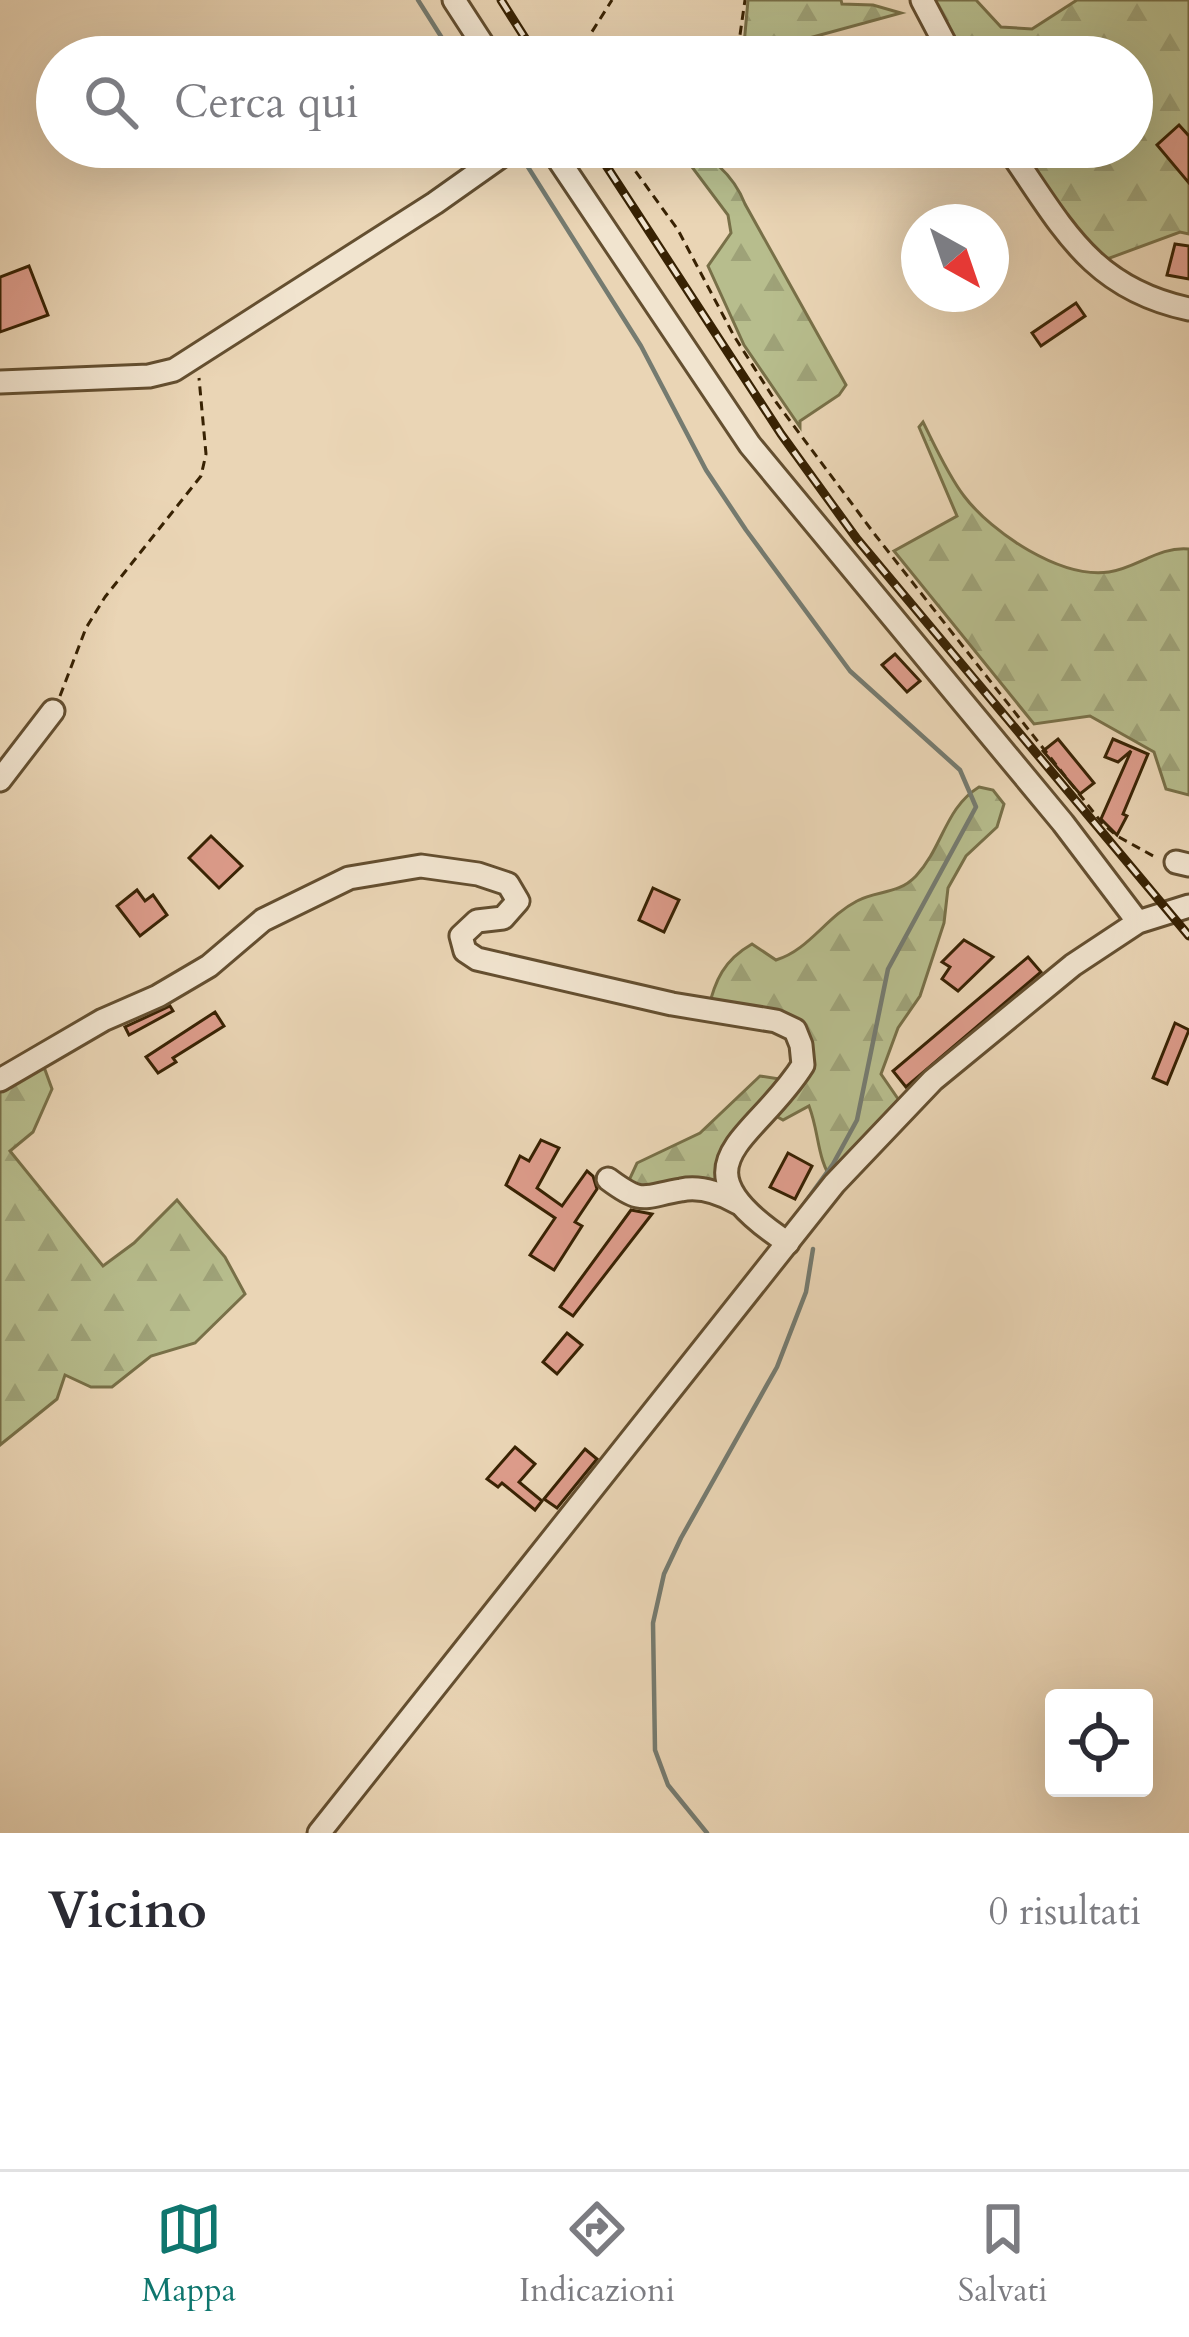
<!DOCTYPE html>
<html lang="it">
<style>
:root{--surface:#fff;--page:#f7f7f7;--text:#2b2b33;--muted:#7c7c81;--line:#e1e1e2;--accent:#0f766e}
body{margin:0;font-family:Cardo,serif;background:var(--page);color:var(--text)}
.controls{position:absolute;right:36px;bottom:36px;display:grid;overflow:hidden;border-radius:12px;box-shadow:0 12px 48px #0002}
.controls button{width:108px;height:108px;display:grid;place-items:center;padding:0;border:0;border-bottom:3px solid var(--line);background:var(--surface);color:var(--text);font:60px sans-serif}
.compass{position:absolute;left:901px;top:204px;width:108px;height:108px;border-radius:50%;background:var(--surface);box-shadow:0 12px 48px #0002;rotate:140deg}
.list{margin:0;padding:0;list-style:none}
h2{display:flex;justify-content:space-between;align-items:center;height:156px;margin:0;padding:0 48px;font-size:51px}
h2 small{font-size:39px;font-weight:400;color:var(--muted)}
.icon{flex:none;width:66px;height:66px;fill:none;stroke:currentColor;stroke-width:2;stroke-linecap:round;stroke-linejoin:round}
.map{position:relative;flex:none;width:1189px;height:1833px;overflow:hidden}
.search{position:absolute;background:var(--surface);box-shadow:0 12px 48px #0002;left:36px;right:36px;top:36px;height:132px;display:flex;align-items:center;gap:30px;box-sizing:border-box;padding:0 42px;border-radius:66px;color:var(--muted);font-size:45px}
.sheet{height:336px;background:var(--surface)}
nav{display:flex;justify-content:space-around;align-items:center;box-sizing:border-box;height:168px;border-top:3px solid var(--line);background:var(--surface);font-size:33px;color:var(--muted)}
nav a{display:grid;justify-items:center;gap:6px}
nav .on{color:var(--accent)}
.map>svg:first-child{display:block}
.forest{fill:url(#forest-firs);stroke:#787048;stroke-width:3}
.lines{fill:none;stroke-linecap:round;stroke-linejoin:round}
.stream{stroke:#757b70;stroke-width:4.5}
.building{fill:#dd9c8b;stroke:#382203;stroke-width:3}
.minor-casing{stroke:#644f30;stroke-width:27}
.path{stroke:#382203;stroke-width:3;stroke-dasharray:9 6;stroke-linecap:butt}
.minor{stroke:#f1e4cf;stroke-width:21}
.rail-casing{stroke:#382203;stroke-width:9}
.rail{stroke:#f1e4cf;stroke-width:4.5;stroke-dasharray:14;stroke-linecap:butt}
</style>
<div class="map">
<svg width="1189" height="1833" viewBox="0 0 1189 1833">
<defs>
<pattern id="forest-firs" width="22" height="20" patternUnits="userSpaceOnUse" patternTransform="scale(3)"><rect width="22" height="20" fill="#b7bd8d"/><path d="M5 1l3.5 6h-7zM16 11l3.5 6h-7z" fill="#9ea278"/></pattern>
</defs>
<rect width="100%" height="100%" fill="#ead5b5"/>
<filter id="stains"><feTurbulence type="fractalNoise" baseFrequency=".00167" numOctaves="4"/><feColorMatrix values="0 0 0 0 .2 0 0 0 0 .09 0 0 0 0 .02 0 0 0 .5 -.17"/></filter>
<radialGradient id="worn" r=".72"><stop offset=".6" stop-color="#630" stop-opacity="0"/><stop offset="1" stop-color="#630" stop-opacity=".3"/></radialGradient>
<!-- forest -->
<g class="forest">
<polygon points="748,0 841,0 842,4 873,5 901,13 743,56"/>
<polygon points="928,0 976,0 1001,27 1032,29 1077,0 1189,0 1189,234 1180,232 1099,262 1013,147 1132,147 1132,57 957,57"/>
<path d="M 677,147 C 707,147 735,178 745,204 L 846,385 L 839,395 L 800,421 L 800,427 L 744,345 L 708,266 L 731,233 L 728,215 Z"/>
<path d="M 923,422 C 935,446 948,475 964,496 C 992,533 1061,579 1109,572 C 1137,568 1159,546 1189,549 L 1189,795 L 1166,789 L 1154,752 L 1090,716 L 1034,724 L 894,551 L 957,516 L 919,427 Z"/>
<path d="M 979,787 L 993,790 L 1004,804 L 997,827 L 966,856 L 948,888 L 944,923 L 920,996 L 898,1028 L 881,1074 L 905,1109 L 834,1184 C 816,1157 820,1135 809,1106 L 783,1120 L 767,1111 L 731,1148 L 738,1203 L 624,1191 L 637,1163 L 700,1133 L 760,1076 L 792,1081 L 794,1030 L 708,1010 C 715,980 724,960 752,944 L 776,960 C 809,950 826,917 857,901 C 877,890 898,895 916,876 C 943,847 945,808 979,787 Z"/>
<polygon points="40,1056 52,1089 33,1132 10,1151 103,1266 134,1243 177,1200 225,1257 245,1294 195,1343 151,1356 112,1387 91,1387 65,1375 57,1399 0,1445 0,1080"/>
</g>
<g class="lines">
<!-- stream -->
<g class="stream">
<polyline points="418,0 454,57"/>
<polyline points="521,156 641,346 706,470 746,530 850,671 960,770 976,807 888,969 857,1120 833,1164 801,1208"/>
<polyline points="707,1833 668,1785 655,1750 653,1623 664,1574 681,1538 777,1367 806,1292 813,1249"/>
</g>
</g>
<!-- building -->
<g class="building">
<polygon points="1179,125 1189,136 1189,183 1157,145"/>
<polygon points="1175,244 1189,246 1189,279 1167,275"/>
<polygon points="29,266 48,315 0,332 0,277"/>
<polygon points="1076,303 1085,316 1041,346 1032,333"/>
<polygon points="895,654 920,681 907,692 882,665"/>
<polygon points="1058,739 1094,783 1080,794 1043,751"/>
<polygon points="1113,739 1148,754 1123,814 1127,816 1117,835 1101,819 1131,751 1118,762 1105,757"/>
<polygon points="211,836 242,866 219,888 189,858"/>
<polygon points="653,888 679,900 664,932 639,920"/>
<polygon points="137,890 145,901 153,895 167,915 140,936 117,906"/>
<polygon points="964,940 993,957 958,991 942,979 950,967 942,962"/>
<polygon points="1028,957 1041,972 906,1087 893,1071"/>
<polygon points="170,1006 173,1011 129,1035 125,1027"/>
<polygon points="215,1012 224,1026 173,1058 176,1062 158,1073 146,1057"/>
<polygon points="1175,1023 1189,1030 1167,1084 1153,1078"/>
<polygon points="541,1140 559,1148 537,1188 562,1206 587,1171 593,1176 597,1189 575,1222 582,1226 554,1270 530,1255 555,1218 506,1185 520,1156 529,1161"/>
<polygon points="788,1153 812,1166 795,1199 770,1187"/>
<polygon points="631,1210 652,1214 573,1316 560,1307"/>
<polygon points="567,1333 582,1345 557,1374 543,1362"/>
<polygon points="515,1447 535,1464 519,1482 542,1501 535,1510 502,1483 498,1487 487,1479"/>
<polygon points="585,1449 597,1459 557,1508 544,1499"/>
</g>
<g class="lines">
<defs>
<g id="minor">
<polyline points="454,0 491,57"/>
<polyline points="922,0 952,57"/>
<polyline points="550,147 750,445 1063,823 1138,922"/>
<path d="M 1007,147 C 1061,224 1089,288 1189,309"/>
<polyline points="0,382 149,376 174,370 435,203 514,147"/>
<polyline points="0,780 53,711"/>
<polyline points="1176,862 1189,865"/>
<path d="M 0,1080 L 103,1020 L 158,996 L 209,966 L 263,920 L 349,878 L 421,866 L 478,874 L 508,884 L 518,901 L 503,918 L 477,921 L 461,936 L 465,951 L 477,959 L 672,1004 L 776,1021 L 795,1030 L 801,1045 L 803,1065 C 754,1143 667,1163 788,1243"/>
<path d="M 608,1179 C 644,1206 643,1196 681,1190 C 700,1186 722,1194 738,1203"/>
<polyline points="319,1833 834,1184 933,1080 1073,965 1138,922 1189,906"/>
</g>
</defs>
<!-- minor casing -->
<use href="#minor" class="minor-casing"/>
<!-- path -->
<g class="path">
<polyline points="576,57 612,0"/>
<polyline points="722,57 739,42 745,0"/>
<polyline points="618,147 678,230 734,336 776,402 876,536 1102,823 1117,836 1157,858"/>
<polyline points="60,696 86,628 105,597 201,476 206,454 199,378"/>
</g>
<!-- minor -->
<use href="#minor" class="minor"/>
<defs>
<g id="rail">
<polyline points="501,0 537,57"/>
<polyline points="594,147 781,434 857,539 1189,936"/>
</g>
</defs>
<!-- rail casing -->
<use href="#rail" class="rail-casing"/>
<!-- rail -->
<use href="#rail" class="rail"/>
</g>
<rect width="100%" height="100%" filter="url(#stains)"/>
<rect width="100%" height="100%" fill="url(#worn)"/>
</svg>
<div class="controls">
<button><svg class="icon" aria-label="locate" viewBox="0 0 24 24"><circle cx="12" cy="12" r="6"/><path d="M12 2v4M12 18v4M2 12h4M18 12h4"/></svg></button>
</div>
<svg class="compass" viewBox="-18 -18 36 36"><path d="M0-13l5 13h-10z" fill="#e53935"/><path d="M0 13l5-13h-10z" fill="#7c7c81"/></svg>
<div class="search"><svg class="icon" aria-label="search" viewBox="0 0 24 24"><circle cx="10" cy="10" r="6"/><path d="M15 15l6 6"/></svg>Cerca qui</div>
</div>
<section class="sheet">
<h2>Vicino<small>0 risultati</small></h2>
<ul class="list">
</ul>
</section>
<nav>
<a class="on"><svg class="icon" aria-label="map" viewBox="0 0 24 24"><path d="M3 6l6-2 6 2 6-2v14l-6 2-6-2-6 2zM9 4v14M15 6v14"/></svg>Mappa</a>
<a><svg class="icon" aria-label="directions" viewBox="0 0 24 24"><path d="M12 3l9 9-9 9-9-9zM9 14v-3h6M13 9l2 2-2 2"/></svg>Indicazioni</a>
<a><svg class="icon" aria-label="saved" viewBox="0 0 24 24"><path d="M7 4h10v16l-5-4-5 4z"/></svg>Salvati</a>
</nav>
